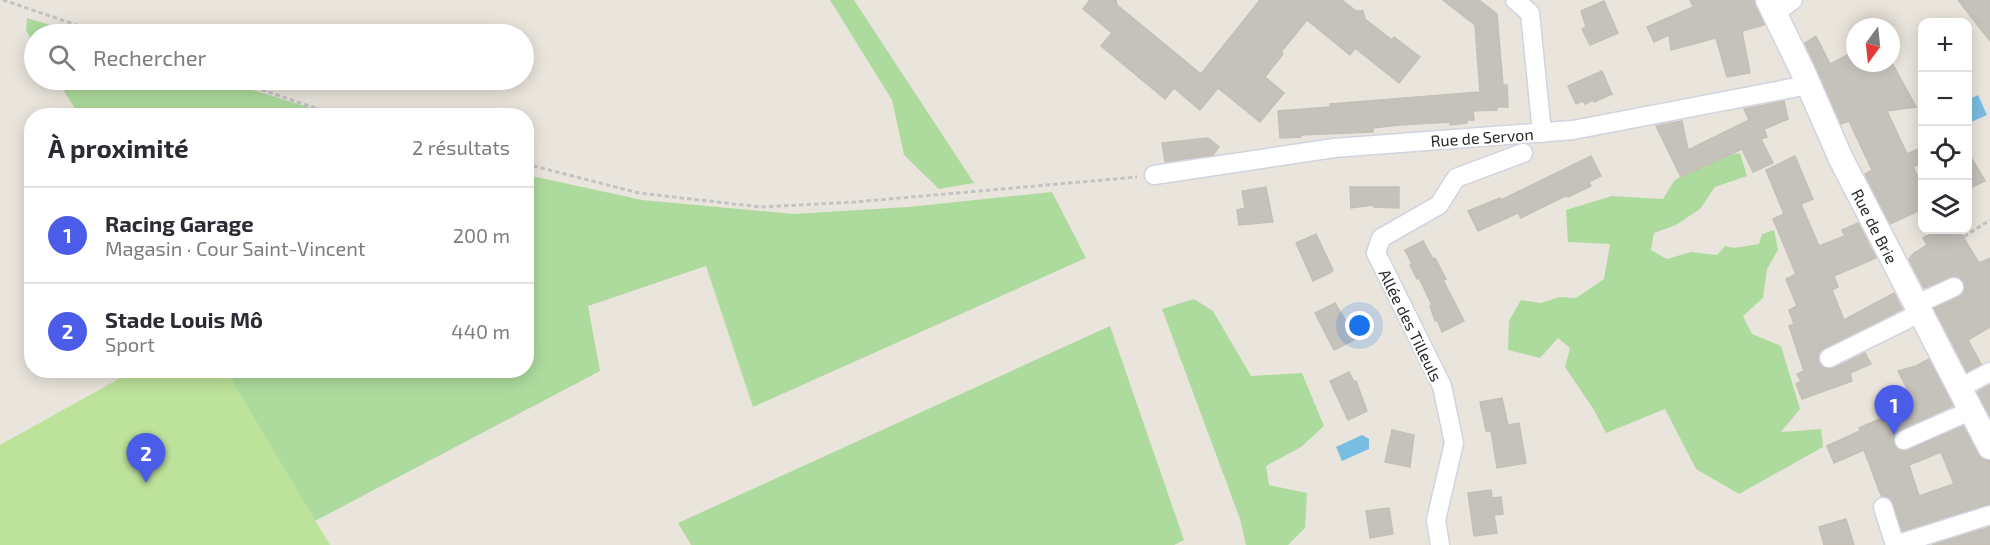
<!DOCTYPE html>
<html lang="fr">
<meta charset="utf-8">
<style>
:root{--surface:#fff;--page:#f7f7f7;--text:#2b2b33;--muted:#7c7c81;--line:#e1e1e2;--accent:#4b5ce8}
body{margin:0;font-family:"Exo 2",sans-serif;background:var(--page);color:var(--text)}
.controls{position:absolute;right:18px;top:18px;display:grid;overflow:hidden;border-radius:12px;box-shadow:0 3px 15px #0003}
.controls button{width:54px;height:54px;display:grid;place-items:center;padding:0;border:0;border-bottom:2px solid var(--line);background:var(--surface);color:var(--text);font:30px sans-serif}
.compass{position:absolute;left:1846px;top:18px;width:54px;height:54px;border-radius:50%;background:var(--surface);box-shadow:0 3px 15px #0003;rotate:195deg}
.you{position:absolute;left:1360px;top:326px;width:21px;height:21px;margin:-15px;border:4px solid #fff;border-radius:50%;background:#1a73e8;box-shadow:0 0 0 9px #1a73e833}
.badge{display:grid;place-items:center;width:39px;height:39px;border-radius:50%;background:var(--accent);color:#fff;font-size:20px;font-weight:700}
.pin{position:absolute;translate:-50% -50px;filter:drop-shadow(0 2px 3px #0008)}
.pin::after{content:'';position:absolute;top:32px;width:21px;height:18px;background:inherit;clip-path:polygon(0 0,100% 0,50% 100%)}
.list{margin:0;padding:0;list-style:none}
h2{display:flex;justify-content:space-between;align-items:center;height:78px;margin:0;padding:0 24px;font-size:26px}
h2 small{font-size:20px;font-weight:400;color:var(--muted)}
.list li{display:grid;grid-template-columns:39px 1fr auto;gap:18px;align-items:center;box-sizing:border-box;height:96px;padding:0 24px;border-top:2px solid var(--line)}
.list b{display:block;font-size:22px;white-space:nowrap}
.list p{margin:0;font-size:20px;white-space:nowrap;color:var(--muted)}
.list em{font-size:20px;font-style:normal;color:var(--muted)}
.icon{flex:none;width:33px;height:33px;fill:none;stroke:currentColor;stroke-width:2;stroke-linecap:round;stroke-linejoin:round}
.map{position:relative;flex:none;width:1990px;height:545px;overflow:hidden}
.search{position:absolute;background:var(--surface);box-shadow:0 3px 15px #0003;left:24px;top:24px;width:510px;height:66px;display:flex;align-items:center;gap:15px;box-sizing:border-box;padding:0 21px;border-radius:33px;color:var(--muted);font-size:22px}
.panel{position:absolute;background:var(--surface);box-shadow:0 3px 15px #0003;left:24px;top:108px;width:510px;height:270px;border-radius:24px}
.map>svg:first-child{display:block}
.green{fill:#addb9d}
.pitch{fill:#bde29a}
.water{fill:#78bee2}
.building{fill:#c5c1bb;stroke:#c5c0b6;stroke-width:1.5;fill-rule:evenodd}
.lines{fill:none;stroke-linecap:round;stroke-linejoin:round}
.street-casing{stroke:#d1d3e0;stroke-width:21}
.secondary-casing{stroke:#d1d3e0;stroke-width:27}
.path{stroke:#c3c3c3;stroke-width:3;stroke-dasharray:4.5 3;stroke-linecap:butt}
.street{stroke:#fff;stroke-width:18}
.secondary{stroke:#fff;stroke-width:24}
.labels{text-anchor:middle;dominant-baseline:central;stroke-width:4.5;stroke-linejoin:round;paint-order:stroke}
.street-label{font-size:16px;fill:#292929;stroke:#fff}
</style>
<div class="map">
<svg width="1990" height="545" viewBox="0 0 1990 545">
<rect width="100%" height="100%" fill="#eae5dc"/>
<!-- green -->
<g class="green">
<polygon points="830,0 854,0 974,183 939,189 904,155 892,100"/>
<polygon points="27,18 80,34 34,34 34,44 26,30"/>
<polygon points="57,80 221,80 333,115 79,115"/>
<polygon points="1740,153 1747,176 1715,187 1700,209 1676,225 1654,233 1651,250 1667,259 1691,252 1717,255 1725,246 1734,248 1759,244 1762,234 1774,230 1778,250 1767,269 1763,298 1743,316 1752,334 1781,346 1800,409 1781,432 1821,429 1823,447 1739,494 1696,469 1665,409 1606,433 1594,410 1565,367 1570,348 1558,338 1540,358 1508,350 1509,321 1521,300 1541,303 1559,297 1576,298 1604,279 1610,244 1568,242 1566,210 1612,196 1663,199 1674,181 1702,160"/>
<polygon points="527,175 642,200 794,214 908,207 1052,192 1086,258 753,407 706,266 588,306 600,371 315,521 226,371 526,370"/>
<polygon points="1194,299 1213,311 1251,376 1302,373 1324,426 1301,447 1266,466 1269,485 1307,493 1305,528 1288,545 1246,545 1240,519 1162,309"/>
<polygon points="1110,326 1184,540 1174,545 691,545 678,523"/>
</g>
<!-- pitch -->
<polygon class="pitch" points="133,371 226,371 330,545 0,545 0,445"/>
<!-- water -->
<g class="water">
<polygon points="1978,95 1987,115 1971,122 1968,115 1972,113 1968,100"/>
<polygon points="1362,435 1369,439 1369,449 1342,461 1336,447"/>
</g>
<!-- building -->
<g class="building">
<polygon points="1090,0 1116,0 1117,5 1201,74 1260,0 1342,0 1356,11 1363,11 1365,19 1392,40 1394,37 1420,57 1399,83 1355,48 1350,55 1307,20 1281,52 1283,54 1265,77 1284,93 1260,122 1218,88 1200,110 1174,88 1165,99 1101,46 1112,33 1083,9"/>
<polygon points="1443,0 1479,0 1497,14 1503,85 1507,85 1508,107 1497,107 1497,110 1473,111 1474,120 1467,120 1467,123 1450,125 1450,122 1399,125 1373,128 1373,132 1301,135 1301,137 1280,138 1278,111 1330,107 1330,104 1480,92 1475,25"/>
<polygon points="1690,0 1754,0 1764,25 1742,31 1750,73 1727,77 1716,38 1671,50 1669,35 1654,42 1647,27 1693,7"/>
<polygon points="1958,0 1990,0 1990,41"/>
<polygon points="1604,1 1618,33 1590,45 1582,29 1586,27 1581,11"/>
<polygon points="1816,36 1830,64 1855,51 1855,63 1892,63 1916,107 1887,111 1907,154 1923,147 1923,162 1913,167 1923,187 1923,209 1890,224 1865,174 1872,170 1849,121 1841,124 1805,43"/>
<polygon points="1602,71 1612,94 1594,102 1593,100 1585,104 1583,101 1576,104 1568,86"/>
<polygon points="1784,101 1788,119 1764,129 1767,137 1761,139 1773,163 1753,172 1742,149 1681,177 1656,126 1682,121 1688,150 1749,120 1744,109"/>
<polygon points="1208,138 1219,147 1213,155 1165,162 1162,143"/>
<polygon points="1968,152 1985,181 1968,189"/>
<polygon points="1591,156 1601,176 1589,182 1591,186 1568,197 1567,195 1521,218 1518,213 1478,231 1468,211 1500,198 1501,200"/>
<polygon points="1795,156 1813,199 1801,204 1819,246 1845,236 1842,230 1858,223 1876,258 1834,276 1838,287 1832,290 1844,320 1894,293 1902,309 1820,351 1818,357 1819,362 1828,369 1834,368 1865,353 1871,364 1850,373 1852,381 1802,399 1796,384 1801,381 1797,374 1804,371 1789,326 1794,324 1789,310 1797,306 1786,279 1796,274 1773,219 1784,214 1766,170"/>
<polygon points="1266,187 1273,222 1239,225 1237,210 1245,208 1242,191"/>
<polygon points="1350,187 1399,187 1399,208 1374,207 1373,205 1351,208"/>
<polygon points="1937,230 1959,230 1979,263 1990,258 1990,327 1968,340 1981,364 1967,372 1934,308 1963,294 1965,289 1964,282 1960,278 1954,276 1924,288 1909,259 1914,253 1927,245 1923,238"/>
<polygon points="1316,234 1333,270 1332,272 1313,281 1296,243"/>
<polygon points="1423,241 1433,259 1435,258 1446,279 1443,280 1464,321 1442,332 1437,320 1435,321 1430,306 1432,305 1419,278 1417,279 1410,265 1412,264 1405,250"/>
<polygon points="1335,303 1356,339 1334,350 1315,313"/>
<path d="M 1929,359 L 1953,406 L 1899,430 L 1895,434 L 1894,444 L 1898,449 L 1908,450 L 1963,426 L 1978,454 L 1983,459 L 1990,461 L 1990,504 L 1902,531 L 1893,503 L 1890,498 L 1882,496 L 1880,493 L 1864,450 L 1834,463 L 1827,446 L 1860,431 L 1859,428 L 1915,404 L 1898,371 L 1916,366 ZM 1941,452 L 1954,484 L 1919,496 L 1909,465 Z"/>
<polygon points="1349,372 1354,382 1356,381 1367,411 1348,420 1330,381"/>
<polygon points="1990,385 1990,416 1977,392"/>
<polygon points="1502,398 1508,425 1519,423 1526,463 1497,468 1491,431 1486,431 1480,402"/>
<polygon points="1392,430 1414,435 1410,467 1385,462"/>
<polygon points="1491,490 1492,498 1501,497 1503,514 1494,515 1497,533 1474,536 1468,493"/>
<polygon points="1389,508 1393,534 1370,538 1366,511"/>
<polygon points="1846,519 1854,545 1824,545 1819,527"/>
<polygon points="1990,527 1990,545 1932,545"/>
</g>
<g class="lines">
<defs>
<g id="street">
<polyline points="1515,0 1530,13 1542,133"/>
<polyline points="1774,14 1793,0"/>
<polyline points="1154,175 1334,148 1573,130 1808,85"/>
<polyline points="1915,305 1954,287"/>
<polyline points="1829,358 1920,313"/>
<polyline points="1960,388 1990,372"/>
<polyline points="1904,440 1972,410"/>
<polyline points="1883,507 1895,545"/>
<polyline points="1440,545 1436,520 1454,443 1442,386 1376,253 1381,238 1439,205 1456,178 1523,153"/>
<polyline points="1895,545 1990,515"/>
</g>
<polyline id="secondary" points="1768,0 1803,72 1841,159 1990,447"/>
</defs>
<!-- street casing -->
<use href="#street" class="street-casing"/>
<!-- secondary casing -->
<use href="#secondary" class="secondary-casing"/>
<!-- path -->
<g class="path">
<polyline points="3,0 103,34"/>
<polyline points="233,80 339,116"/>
<polyline points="526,164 639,193 761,207 855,202 1137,177"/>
<polyline points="1920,265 1990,220"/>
</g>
<!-- street -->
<use href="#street" class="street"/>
<!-- secondary -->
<use href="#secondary" class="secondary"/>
</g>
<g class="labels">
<!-- street labels -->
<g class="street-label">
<text transform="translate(1482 137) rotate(-4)">Rue de Servon</text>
<text transform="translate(1875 226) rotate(63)">Rue de Brie</text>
<text transform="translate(1411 325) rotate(64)">Allée des Tilleuls</text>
</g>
</g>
</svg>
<div class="controls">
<button>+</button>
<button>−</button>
<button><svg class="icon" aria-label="locate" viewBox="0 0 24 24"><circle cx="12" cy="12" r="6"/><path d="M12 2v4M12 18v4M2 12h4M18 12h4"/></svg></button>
<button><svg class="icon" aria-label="layers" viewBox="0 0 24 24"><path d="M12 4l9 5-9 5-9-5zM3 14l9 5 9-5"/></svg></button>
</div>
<svg class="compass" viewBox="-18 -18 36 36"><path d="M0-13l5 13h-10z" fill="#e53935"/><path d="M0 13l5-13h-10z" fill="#7c7c81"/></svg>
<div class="you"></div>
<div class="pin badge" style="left:1894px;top:435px">1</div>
<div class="pin badge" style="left:146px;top:483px">2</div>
<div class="search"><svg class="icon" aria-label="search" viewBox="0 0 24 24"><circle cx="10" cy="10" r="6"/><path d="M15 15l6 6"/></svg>Rechercher</div>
<section class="panel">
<h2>À proximité<small>2 résultats</small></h2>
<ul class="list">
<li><span class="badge">1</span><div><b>Racing Garage</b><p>Magasin · Cour Saint-Vincent</p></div><em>200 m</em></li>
<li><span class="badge">2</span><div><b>Stade Louis Mô</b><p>Sport</p></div><em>440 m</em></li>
</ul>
</section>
</div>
